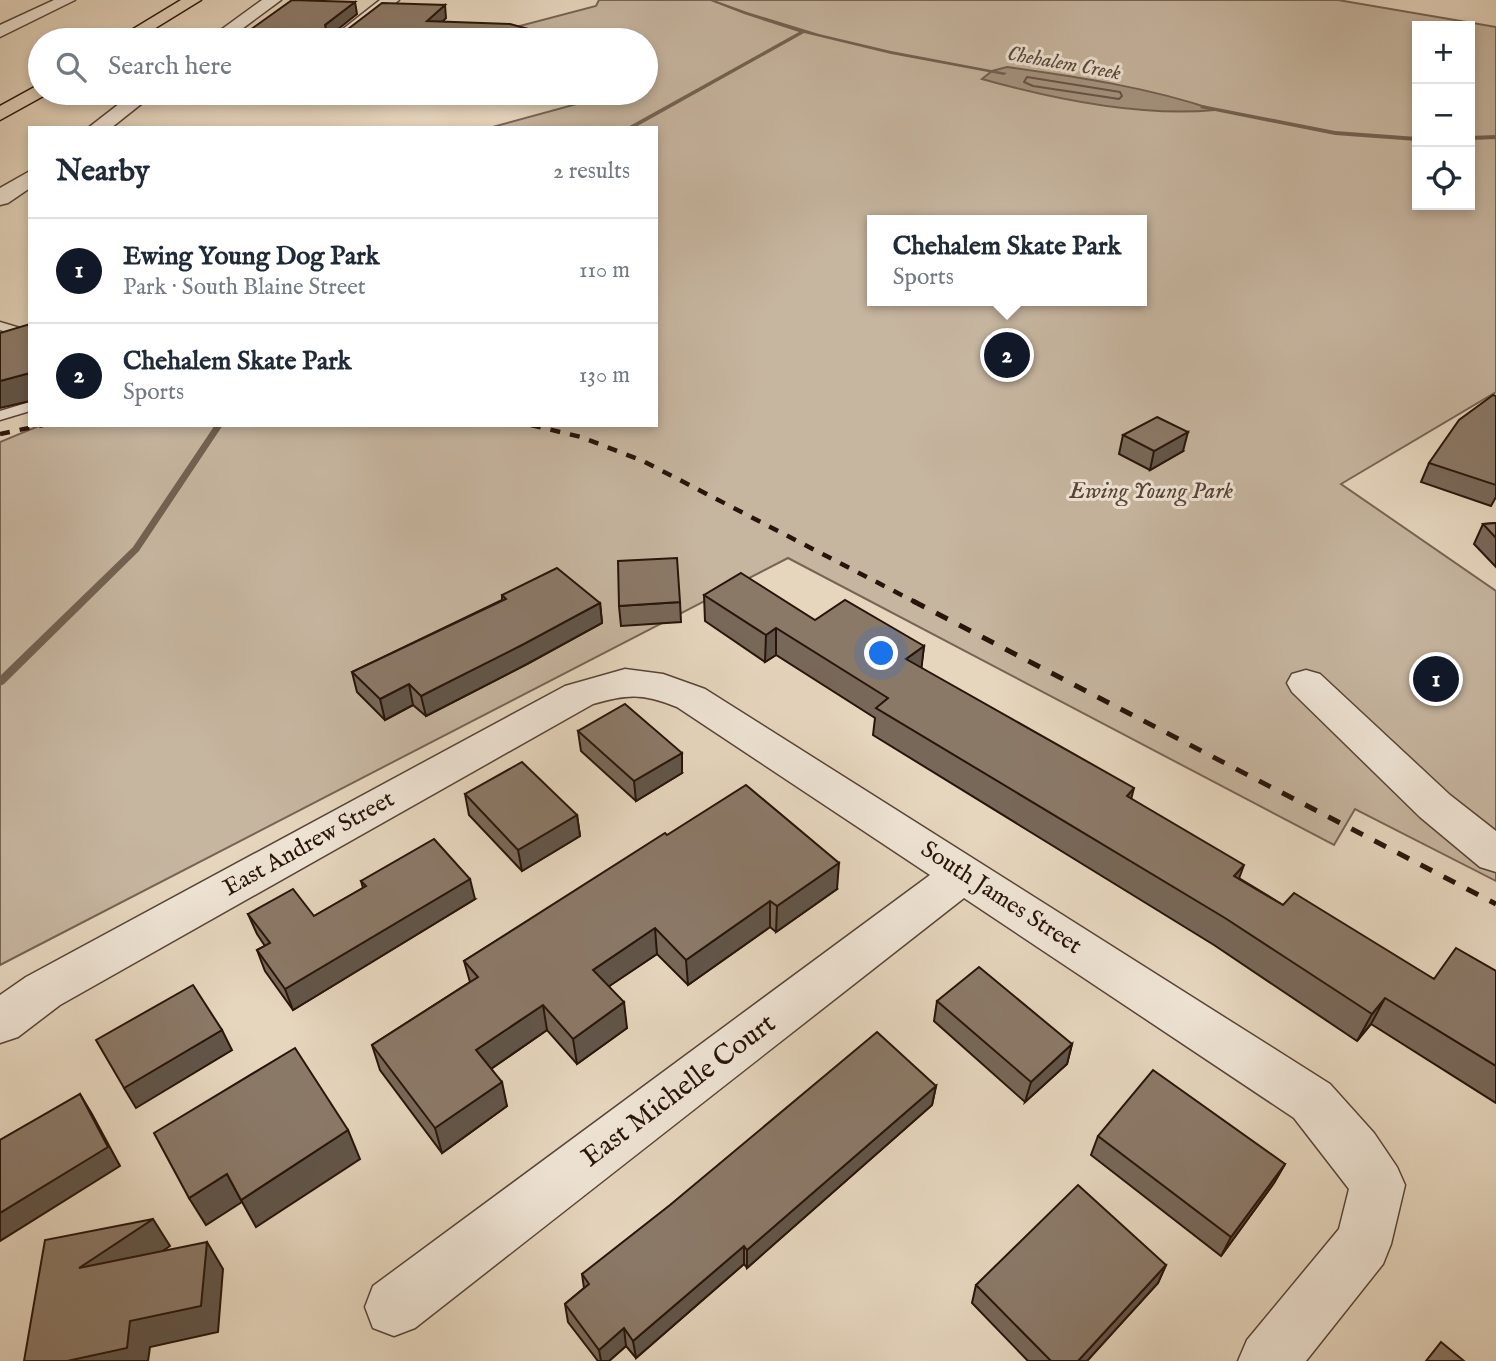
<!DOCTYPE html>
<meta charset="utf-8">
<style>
:root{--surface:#fff;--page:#f6f6f7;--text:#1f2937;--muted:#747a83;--line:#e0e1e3;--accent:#111827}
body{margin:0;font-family:"IM FELL English",serif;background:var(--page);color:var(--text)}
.controls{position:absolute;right:21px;top:21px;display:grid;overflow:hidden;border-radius:0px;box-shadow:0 4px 10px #0003}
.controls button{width:63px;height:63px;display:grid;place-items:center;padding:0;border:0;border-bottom:2px solid var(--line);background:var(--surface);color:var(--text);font:35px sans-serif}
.you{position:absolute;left:882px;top:654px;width:24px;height:24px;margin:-18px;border:5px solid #fff;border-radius:50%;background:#1a73e8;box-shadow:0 0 0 10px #1a73e833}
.badge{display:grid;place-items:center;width:46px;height:46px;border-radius:50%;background:var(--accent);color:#fff;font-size:23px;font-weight:700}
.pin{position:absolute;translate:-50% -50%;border:4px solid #fff;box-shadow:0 2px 7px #0006}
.popup{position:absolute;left:867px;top:215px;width:280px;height:91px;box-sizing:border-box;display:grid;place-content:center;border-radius:0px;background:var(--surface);filter:drop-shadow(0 2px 5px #0005);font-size:23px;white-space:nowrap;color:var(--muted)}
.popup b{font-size:26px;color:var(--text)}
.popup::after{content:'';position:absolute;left:50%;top:100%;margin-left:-14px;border:14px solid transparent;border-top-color:var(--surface)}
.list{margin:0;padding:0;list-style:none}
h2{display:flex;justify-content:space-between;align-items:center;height:91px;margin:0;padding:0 28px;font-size:30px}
h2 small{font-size:23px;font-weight:400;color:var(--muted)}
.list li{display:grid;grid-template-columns:46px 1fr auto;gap:21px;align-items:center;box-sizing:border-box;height:105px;padding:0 28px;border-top:2px solid var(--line)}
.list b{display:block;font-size:26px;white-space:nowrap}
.list p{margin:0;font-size:23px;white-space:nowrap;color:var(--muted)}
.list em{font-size:23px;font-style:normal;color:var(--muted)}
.icon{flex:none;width:38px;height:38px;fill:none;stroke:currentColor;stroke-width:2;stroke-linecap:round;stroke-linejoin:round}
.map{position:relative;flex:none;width:1496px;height:1361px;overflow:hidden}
.search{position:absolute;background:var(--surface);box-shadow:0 4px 10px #0003;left:28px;top:28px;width:630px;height:77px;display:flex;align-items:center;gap:18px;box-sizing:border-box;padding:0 24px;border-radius:38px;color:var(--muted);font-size:26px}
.panel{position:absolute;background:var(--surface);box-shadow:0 4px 10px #0003;left:28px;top:126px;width:630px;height:301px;border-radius:0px}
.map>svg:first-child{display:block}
.green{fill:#c6b59f;stroke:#776454;stroke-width:2;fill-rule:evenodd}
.water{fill:#a59481;stroke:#736151;stroke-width:2}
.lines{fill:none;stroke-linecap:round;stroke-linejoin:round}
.shore{stroke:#665446;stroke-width:2}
.stream{fill:#736151;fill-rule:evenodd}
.lane-casing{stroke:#584437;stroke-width:3}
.street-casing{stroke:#584437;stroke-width:3}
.highway-casing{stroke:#28140a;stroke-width:3}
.lane{fill:#efe4d5;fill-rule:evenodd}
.street{fill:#efe4d5;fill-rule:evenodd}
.highway{fill:#e6d6be;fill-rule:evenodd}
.rail-far1{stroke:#28140a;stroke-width:4.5;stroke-dasharray:10 10;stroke-linecap:butt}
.rail{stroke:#28140a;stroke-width:5;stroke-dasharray:13 13;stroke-linecap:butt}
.wall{fill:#786859;stroke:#28140a;stroke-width:2}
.shaded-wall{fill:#615549;stroke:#28140a;stroke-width:2}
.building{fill:#8b7968;stroke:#28140a;stroke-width:2}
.labels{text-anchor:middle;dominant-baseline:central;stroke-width:6;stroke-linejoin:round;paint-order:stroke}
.far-water-label{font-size:21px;font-style:italic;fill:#5a473a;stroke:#efe4d5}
.park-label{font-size:24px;font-style:italic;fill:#574437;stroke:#efe4d5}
.street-label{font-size:24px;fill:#28140a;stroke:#efe4d5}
.near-street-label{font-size:28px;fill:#28140a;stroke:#efe4d5}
</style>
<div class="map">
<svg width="1496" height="1361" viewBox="0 0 1496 1361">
<rect width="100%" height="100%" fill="#e6d6be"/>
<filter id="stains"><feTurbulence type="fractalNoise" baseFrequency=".00286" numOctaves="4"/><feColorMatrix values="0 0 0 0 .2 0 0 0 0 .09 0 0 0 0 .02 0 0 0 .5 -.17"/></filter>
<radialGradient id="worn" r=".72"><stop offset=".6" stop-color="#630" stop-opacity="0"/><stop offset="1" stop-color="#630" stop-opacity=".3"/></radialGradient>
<!-- green -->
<path class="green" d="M 599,0 L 1338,0 L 1496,27 L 1496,392 L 1341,484 L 1496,591 L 1496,881 L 1355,809 L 1334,845 L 788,558 L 0,965 L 0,442 L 41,425 L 656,425 L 656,128 L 489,128 L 617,93 L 646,93 L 646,40 L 539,40 L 512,28 L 596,6 ZM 1417,26 L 1470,26 L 1470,205 L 1417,205 ZM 872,220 L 1142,220 L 1142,301 L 872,301 Z"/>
<!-- water -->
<path class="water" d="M 1007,67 C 1078,77 1147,87 1215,110 C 1142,117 1053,99 982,79 L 992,71 Z"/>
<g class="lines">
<!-- shore -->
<polygon class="shore" points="1027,77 1120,92 1122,96 1119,99 1033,86 1024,82"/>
<!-- stream -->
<g class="stream">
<polygon points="708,0 714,0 747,12 819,34 891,51 1007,73 1004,75 891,54 804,33 634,128 626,128 799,32 744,14"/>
<polygon points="1202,105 1335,131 1417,137 1417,141 1335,135 1200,108"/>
<polygon points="1496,135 1496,139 1470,140 1470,136"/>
<polygon points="215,425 223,425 139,551 4,684 0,686 0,676 133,547"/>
</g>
<defs>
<g id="lane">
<polygon points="0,322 30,331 30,340 0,330"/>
<polygon points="30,402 30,411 0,420 0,411"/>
</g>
<g id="street">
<polygon points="54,0 75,0 0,37 0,25"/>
<polygon points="262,0 281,0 227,40 207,40"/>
<polygon points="380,0 399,0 349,40 329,40"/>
<polygon points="133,93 155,93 111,128 88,128"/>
<polygon points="30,171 30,188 8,203 0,205 0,188"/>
<path d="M 625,669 L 663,674 L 705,689 L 1330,1084 L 1374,1133 L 1397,1167 L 1405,1185 L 1391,1244 L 1383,1264 L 1306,1361 L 1238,1361 L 1247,1340 L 1339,1229 L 1349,1189 L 1294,1118 L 964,898 L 415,1328 L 394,1336 L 373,1328 L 365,1307 L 373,1286 L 930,875 L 677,707 C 642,693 628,694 593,704 L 60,1005 L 18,1037 L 0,1043 L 0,995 L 26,977 L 565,686 Z"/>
<polygon points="1306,670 1320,674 1450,795 1496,831 1496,872 1480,867 1420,817 1292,692 1287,683 1292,674"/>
</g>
<g id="highway">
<polygon points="181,0 201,0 136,40 115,40"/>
<polygon points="40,84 40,93 47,94 0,120 0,106"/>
</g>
</defs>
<!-- lane casing -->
<use href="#lane" class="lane-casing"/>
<!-- street casing -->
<use href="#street" class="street-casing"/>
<!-- highway casing -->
<use href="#highway" class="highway-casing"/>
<!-- lane -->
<use href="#lane" class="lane"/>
<!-- street -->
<use href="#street" class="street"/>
<!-- highway -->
<use href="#highway" class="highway"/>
<!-- rail-far1 -->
<g class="rail-far1">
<polyline points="531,425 581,437 643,461 917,603"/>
<polyline points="0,434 43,425"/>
</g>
<!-- rail -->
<polyline class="rail" points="913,601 1496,904"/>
</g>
<!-- wall -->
<g class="wall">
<polygon points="1496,396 1496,497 1491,506 1421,482 1429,463"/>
<polygon points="1123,435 1183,451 1150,470 1119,454"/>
<polygon points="1496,523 1496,567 1474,544 1483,524"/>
<polygon points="502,595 600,603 602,623 527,664 426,716 413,705 385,720 357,692 352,672 502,600"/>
<polygon points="704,595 924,646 921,668 1131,799 1239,878 1283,905 1434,979 1496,971 1496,1103 1371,1024 1357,1041 1214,945 873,735 875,718 776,655 765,662 705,621"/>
<polygon points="680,602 681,622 621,626 619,606"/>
<polygon points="578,731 682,773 636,801 581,751"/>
<polygon points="465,794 577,815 580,836 522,871 469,815"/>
<polygon points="667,835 837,889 776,932 770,927 688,985 657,954 609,986 627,1028 577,1064 547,1030 491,1069 507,1106 442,1153 380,1070 372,1045 470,982 464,961"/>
<polygon points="361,881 475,899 293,1010 265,971 257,950 265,946 257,934 248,914 314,916 363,888"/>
<polygon points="937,1001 1072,1044 1067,1064 1025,1102 934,1021"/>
<polygon points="936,1086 932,1105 747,1268 744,1264 636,1358 626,1346 609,1361 598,1361 568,1322 565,1304 584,1288 582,1274"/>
<polygon points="1098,1136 1285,1164 1274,1183 1221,1256 1091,1155"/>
<polygon points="1166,1265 1158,1283 1087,1361 1028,1361 972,1303 976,1285"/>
</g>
<!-- shaded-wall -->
<g class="shaded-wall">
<polygon points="355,2 357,14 327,38 325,25"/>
<polygon points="445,5 446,18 429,35 427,21"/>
<polygon points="30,373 30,401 0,408 0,381"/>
<polygon points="1188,432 1183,451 1150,470 1154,451"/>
<polygon points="600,603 602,623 527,664 426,716 421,696"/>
<polygon points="776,628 776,655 765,662 766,635"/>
<polygon points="924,646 921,672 906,659"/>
<polygon points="409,684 413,705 385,720 380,699"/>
<polygon points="682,753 682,773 636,801 634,781"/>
<polygon points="1134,788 1127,815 1127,796"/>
<polygon points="577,815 580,836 522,871 518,850"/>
<polygon points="839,863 837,889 776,932 777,906"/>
<polygon points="1244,865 1234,892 1234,876"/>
<polygon points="470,879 475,899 293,1010 285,989"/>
<polygon points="770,901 770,927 688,985 686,960"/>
<polygon points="655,928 657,954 596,995 593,970"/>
<polygon points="1385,998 1371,1024 1357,1041 1372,1014"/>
<polygon points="624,1002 627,1028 577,1064 573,1039"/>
<polygon points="543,1005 547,1030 482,1075 476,1050"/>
<polygon points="222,1030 232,1050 136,1108 124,1088"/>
<polygon points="1072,1044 1067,1064 1025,1102 1031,1082"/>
<polygon points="502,1082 507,1106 442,1153 435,1128"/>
<polygon points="936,1086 932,1105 747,1268 747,1250"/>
<polygon points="80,1094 92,1114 120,1166 0,1241 0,1213"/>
<polygon points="348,1130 360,1159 256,1227 241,1200"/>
<polygon points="1285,1164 1274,1183 1221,1256 1231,1237"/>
<polygon points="227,1174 242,1202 206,1225 189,1198"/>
<polygon points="153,1219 170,1246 99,1294 79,1268"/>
<polygon points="207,1242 223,1269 218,1332 150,1347 148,1361 67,1361 130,1321"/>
<polygon points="744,1246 744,1264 636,1358 633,1341"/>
<polygon points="1166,1265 1158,1283 1087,1361 1078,1361"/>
<polygon points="624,1328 626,1346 609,1361 601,1361 599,1350"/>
</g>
<!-- building -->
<g class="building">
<polygon points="292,0 355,2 325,25 326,29 348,29 382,3 445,5 427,21 510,24 562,38 556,40 558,40 236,40"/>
<polygon points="30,324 30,373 0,381 0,333"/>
<polygon points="1493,395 1496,396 1496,485 1429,463 1459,420"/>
<polygon points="1157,417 1188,432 1154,451 1123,435"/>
<polygon points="1496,523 1496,538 1483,524"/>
<polygon points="677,558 680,602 619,606 618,561"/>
<polygon points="557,568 600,603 524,644 421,696 409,684 380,699 352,672 506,599 502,595"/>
<polygon points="741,573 815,620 845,600 924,646 906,659 1134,788 1127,796 1244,865 1234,876 1283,905 1294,893 1434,979 1456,948 1496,971 1496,1066 1385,998 1372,1014 1225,918 876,708 888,698 776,628 766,635 704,595"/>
<polygon points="625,704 682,753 634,781 578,731"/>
<polygon points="522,762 577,815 518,850 465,794"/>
<polygon points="746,785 839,863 777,906 770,901 686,960 655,928 593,970 624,1002 573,1039 543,1005 476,1050 502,1082 435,1128 372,1045 478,977 464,961 665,833 667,835"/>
<polygon points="434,839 470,879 285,989 257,950 270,943 248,914 293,889 314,916 366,886 361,881"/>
<polygon points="979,967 1072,1044 1031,1082 937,1001"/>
<polygon points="193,985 222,1030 124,1088 96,1040"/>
<polygon points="877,1032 936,1086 747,1250 744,1246 633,1341 624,1328 599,1350 565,1304 589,1284 582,1274 670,1205"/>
<polygon points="295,1048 348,1130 241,1200 227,1174 189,1198 154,1133"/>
<polygon points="1153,1070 1285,1164 1231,1237 1098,1136"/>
<polygon points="80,1094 108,1147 0,1213 0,1140"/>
<polygon points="1078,1185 1166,1265 1078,1361 1051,1361 976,1285"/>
<polygon points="153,1219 79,1268 207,1242 201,1306 130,1321 127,1348 67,1361 24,1361 45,1240"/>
<polygon points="1441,1342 1464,1361 1426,1361"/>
</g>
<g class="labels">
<!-- far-water labels -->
<g class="far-water-label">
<text transform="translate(1064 64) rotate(10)">Chehalem Creek</text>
</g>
<!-- park labels -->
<g class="park-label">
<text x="1151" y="491">Ewing Young Park</text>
</g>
<!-- street labels -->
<g class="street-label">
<text transform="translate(309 844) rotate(-29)">East Andrew Street</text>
<text transform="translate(1001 898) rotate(33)">South James Street</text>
</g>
<!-- near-street labels -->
<g class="near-street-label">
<text transform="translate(679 1091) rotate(-37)">East Michelle Court</text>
</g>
</g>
<rect width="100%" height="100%" filter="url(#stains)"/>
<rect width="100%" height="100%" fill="url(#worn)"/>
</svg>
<div class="controls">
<button>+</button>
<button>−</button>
<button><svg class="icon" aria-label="locate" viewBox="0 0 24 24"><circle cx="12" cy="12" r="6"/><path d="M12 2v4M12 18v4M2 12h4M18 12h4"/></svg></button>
</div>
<div class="you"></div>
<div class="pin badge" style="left:1436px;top:679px">1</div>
<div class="pin badge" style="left:1007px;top:355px">2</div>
<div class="popup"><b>Chehalem Skate Park</b>Sports</div>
<div class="search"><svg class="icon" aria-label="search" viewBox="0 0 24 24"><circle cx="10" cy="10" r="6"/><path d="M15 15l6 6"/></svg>Search here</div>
<section class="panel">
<h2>Nearby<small>2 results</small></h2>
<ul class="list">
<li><span class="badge">1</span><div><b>Ewing Young Dog Park</b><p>Park · South Blaine Street</p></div><em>110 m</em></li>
<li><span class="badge">2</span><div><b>Chehalem Skate Park</b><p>Sports</p></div><em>130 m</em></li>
</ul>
</section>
</div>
